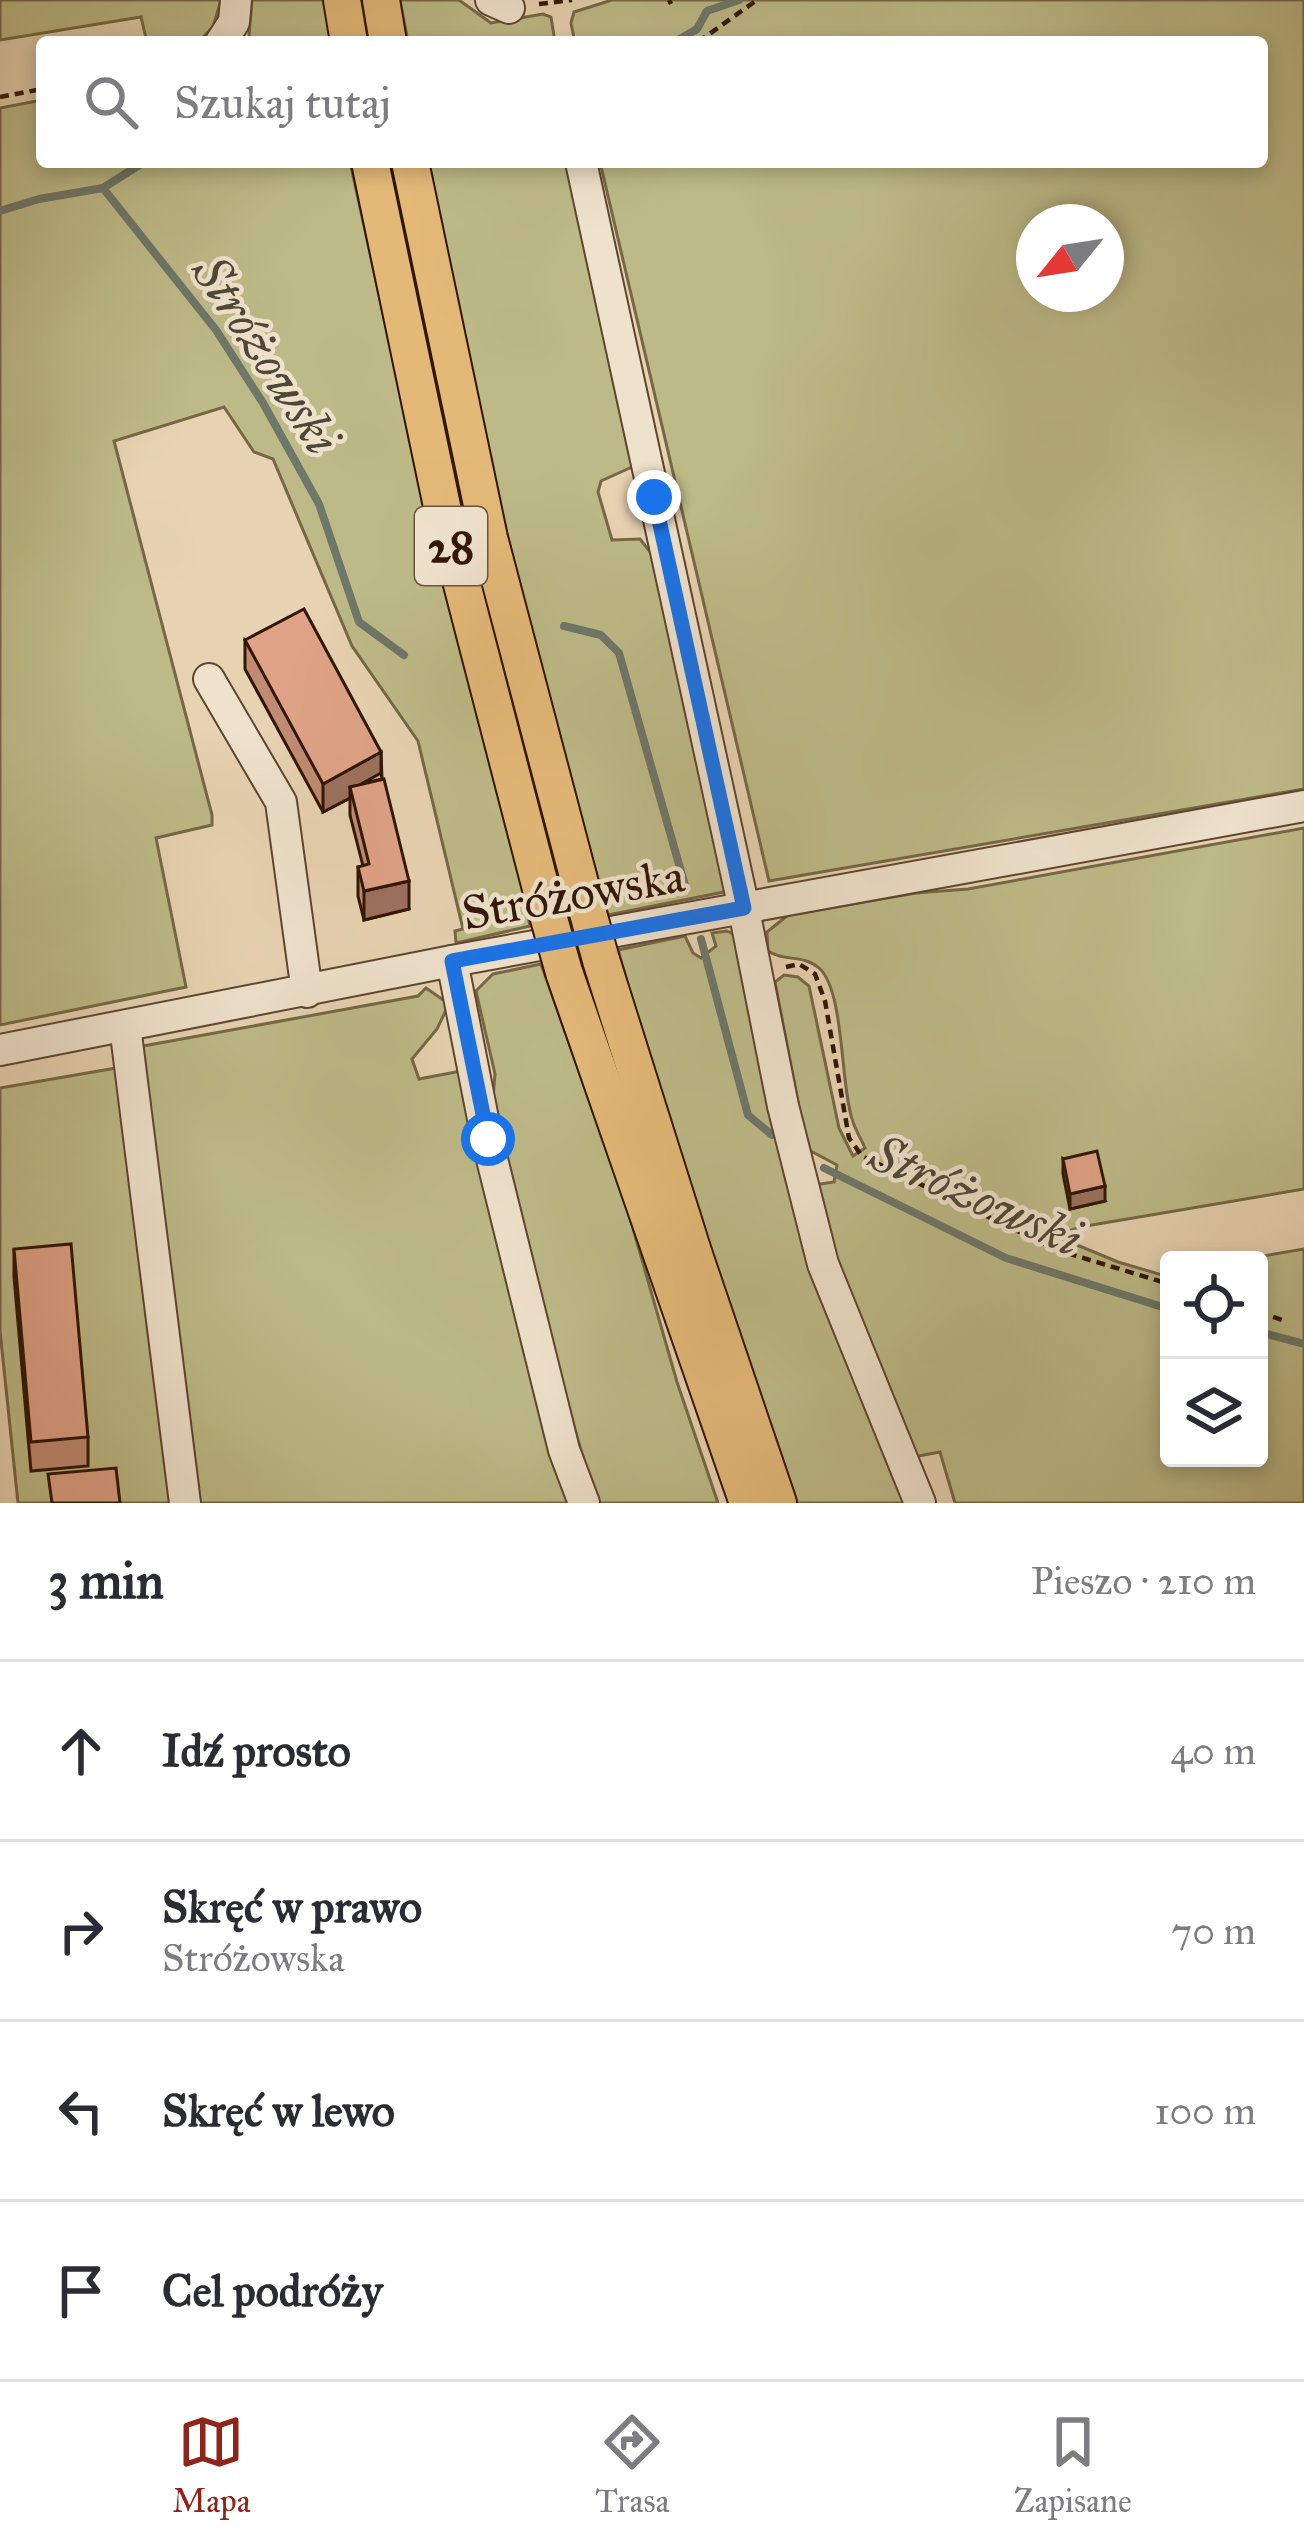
<!DOCTYPE html>
<html lang="pl">
<meta charset="utf-8">
<style>
:root{--surface:#fff;--page:#f7f7f7;--text:#2b2b33;--muted:#7c7c81;--line:#e1e1e2;--accent:#8f2418}
body{margin:0;font-family:"IM FELL Great Primer",serif;background:var(--page);color:var(--text)}
.controls{position:absolute;right:36px;bottom:36px;display:grid;overflow:hidden;border-radius:12px;box-shadow:0 6px 18px #0003}
.controls button{width:108px;height:108px;display:grid;place-items:center;padding:0;border:0;border-bottom:3px solid var(--line);background:var(--surface);color:var(--text);font:60px sans-serif}
.compass{position:absolute;left:1016px;top:204px;width:108px;height:108px;border-radius:50%;background:var(--surface);box-shadow:0 6px 18px #0003;rotate:240deg}
.stop{position:absolute;width:36px;height:36px;margin:-27px;border:9px solid #1a73e8;border-radius:50%;background:#fff}
.stop.end{background:#1a73e8;border-color:#fff;box-shadow:0 3px 12px #0008}
.list{margin:0;padding:0;list-style:none}
h2{display:flex;justify-content:space-between;align-items:center;height:156px;margin:0;padding:0 48px;font-size:51px}
h2 small{font-size:39px;font-weight:400;color:var(--muted)}
.list li{display:grid;grid-template-columns:78px 1fr auto;gap:36px;align-items:center;box-sizing:border-box;height:180px;padding:0 48px;border-top:3px solid var(--line)}
.list b{display:block;font-size:45px;white-space:nowrap}
.list p{margin:0;font-size:39px;white-space:nowrap;color:var(--muted)}
.list em{font-size:39px;font-style:normal;color:var(--muted)}
.icon{flex:none;width:66px;height:66px;fill:none;stroke:currentColor;stroke-width:2;stroke-linecap:round;stroke-linejoin:round}
.map{position:relative;flex:none;width:1304px;height:1503px;overflow:hidden}
.search{position:absolute;background:var(--surface);box-shadow:0 6px 18px #0003;left:36px;right:36px;top:36px;height:132px;display:flex;align-items:center;gap:30px;box-sizing:border-box;padding:0 42px;border-radius:12px;color:var(--muted);font-size:45px}
.sheet{height:876px;background:var(--surface)}
nav{display:flex;justify-content:space-around;align-items:center;box-sizing:border-box;height:168px;border-top:3px solid var(--line);background:var(--surface);font-size:33px;color:var(--muted)}
nav a{display:grid;justify-items:center;gap:6px}
nav .on{color:var(--accent)}
.map>svg:first-child{display:block}
.green{fill:#bdba87;stroke:#766846;stroke-width:3;fill-rule:evenodd}
.lines{fill:none;stroke-linecap:round;stroke-linejoin:round}
.stream{stroke:#6e7769;stroke-width:8}
.minor-casing{stroke:#5e4530;stroke-width:34}
.major-casing{stroke:#301605;stroke-width:40}
.path{stroke:#301605;stroke-width:4.5;stroke-dasharray:9 6;stroke-linecap:butt}
.minor{stroke:#efe2cc;stroke-width:30}
.major{stroke:#e4b978;stroke-width:36}
.major-bridge-casing{stroke:#301605;stroke-width:40;stroke-linecap:butt}
.major-bridge{stroke:#e4b978;stroke-width:36}
.wall{fill:#c08b73;stroke:#301605;stroke-width:3}
.shaded-wall{fill:#9c715e;stroke:#301605;stroke-width:3}
.building{fill:#dfa286;stroke:#301605;stroke-width:3}
.route{stroke:#1a73e8;stroke-width:15}
.labels{text-anchor:middle;dominant-baseline:central;stroke-width:9;stroke-linejoin:round;paint-order:stroke}
.shield{fill:#efe2cc;stroke:#695341;stroke-width:3}
.shield-label{font-size:45px;font-weight:bold;fill:#301605}
.street-label{font-size:48px;fill:#301605;stroke:#efe2cc}
.water-label{font-size:51px;font-style:italic;fill:#4f4737;stroke:#efe2cc}
</style>
<div class="map">
<svg width="1304" height="1503" viewBox="0 0 1304 1503">
<rect width="100%" height="100%" fill="#e7d2b1"/>
<filter id="stains"><feTurbulence type="fractalNoise" baseFrequency=".00167" numOctaves="4"/><feColorMatrix values="0 0 0 0 .2 0 0 0 0 .09 0 0 0 0 .02 0 0 0 .5 -.17"/></filter>
<radialGradient id="worn" r=".72"><stop offset=".6" stop-color="#630" stop-opacity="0"/><stop offset="1" stop-color="#630" stop-opacity=".3"/></radialGradient>
<!-- green -->
<g class="green">
<polygon points="0,0 221,0 213,27 198,42 147,42 141,17 0,40"/>
<polygon points="252,0 326,0 331,42 253,42 249,35"/>
<polygon points="400,0 459,0 491,23 543,14 551,17 555,42 408,42"/>
<path d="M 612,0 L 1304,0 L 1304,789 L 769,881 L 600,162 L 1262,162 L 1262,42 L 569,42 L 574,38 L 571,23 L 574,12 ZM 1034,222 L 1106,222 L 1106,294 L 1034,294 Z"/>
<polygon points="42,100 42,162 350,162 414,455 518,862 530,926 456,943 455,931 463,929 418,741 352,646 273,459 254,452 224,407 114,441 212,815 212,825 156,838 186,987 0,1025 0,108"/>
<path d="M 429,162 L 566,162 L 632,467 L 601,481 L 598,492 L 612,540 L 640,539 L 651,553 L 734,890 L 608,915 C 538,666 473,417 429,162 Z"/>
<path d="M 1304,828 L 1304,1189 L 1086,1226 L 1053,1235 L 1118,1262 L 1169,1277 L 1169,1458 L 1259,1458 L 1259,1260 L 1240,1260 L 1304,1249 L 1304,1503 L 955,1503 L 940,1452 L 913,1457 L 834,1261 L 814,1185 L 834,1182 L 837,1165 L 807,1149 L 775,982 L 784,975 L 798,977 L 809,986 L 839,1128 L 853,1156 L 865,1148 C 861,1139 856,1131 853,1122 C 840,1087 845,991 819,968 C 803,954 784,962 768,951 L 767,932 L 788,915 L 916,893 L 968,889 Z"/>
<polygon points="727,931 736,935 910,1503 797,1503 667,1122 618,950 685,936 693,953 701,958 716,946 712,933"/>
<polygon points="541,964 626,1204 677,1382 718,1503 598,1503 592,1489 539,1304 493,1098 495,1074 476,991 493,974"/>
<polygon points="426,988 449,1004 437,1029 412,1059 419,1079 461,1071 574,1503 18,1503 0,1331 0,1088 116,1068 138,1047 418,996"/>
</g>
<g class="lines">
<!-- stream -->
<g class="stream">
<polyline points="675,42 697,29 707,11 739,0"/>
<polyline points="103,188 144,162"/>
<polyline points="0,211 39,199 103,188 216,330 263,403 319,504 359,622 404,655"/>
<polyline points="564,626 601,635 619,653 686,889"/>
<polyline points="701,939 748,1115 772,1135"/>
<polyline points="824,1168 1006,1258 1169,1309"/>
<polyline points="1259,1332 1304,1344"/>
</g>
<defs>
<g id="minor">
<polyline points="491,0 509,8"/>
<polyline points="221,42 234,22 236,0"/>
<polyline points="581,162 741,895 783,1106 823,1264 920,1503"/>
<polyline points="209,679 281,802 307,992"/>
<polyline points="452,961 487,1139 564,1450 584,1503"/>
<polyline points="125,1026 185,1503"/>
<polyline points="0,1050 452,961 1304,806"/>
</g>
<g id="major">
<polyline points="342,0 349,42"/>
<polyline points="381,0 388,42"/>
<polyline points="370,162 443,511 546,908"/>
<polyline points="410,162 489,538 583,895"/>
<polyline points="601,960 693,1252 778,1503"/>
<polyline points="564,972 748,1503"/>
</g>
</defs>
<!-- minor casing -->
<use href="#minor" class="minor-casing"/>
<!-- major casing -->
<use href="#major" class="major-casing"/>
<!-- path -->
<g class="path">
<polyline points="669,0 671,4"/>
<polyline points="539,4 572,0"/>
<polyline points="698,42 757,0"/>
<polyline points="0,97 42,89"/>
<polyline points="786,967 799,964 815,974 825,1001 849,1138 862,1156 1057,1250 1169,1284"/>
<polyline points="1259,1312 1285,1321"/>
</g>
<!-- minor -->
<use href="#minor" class="minor"/>
<!-- major -->
<use href="#major" class="major"/>
<defs>
<g id="major-bridge">
<polyline points="583,895 601,960"/>
<polyline points="546,908 564,972"/>
</g>
</defs>
<!-- major-bridge casing -->
<use href="#major-bridge" class="major-bridge-casing"/>
<!-- major-bridge -->
<use href="#major-bridge" class="major-bridge"/>
</g>
<!-- wall -->
<g class="wall">
<polygon points="245,640 381,752 382,779 409,909 364,920 358,896 358,867 363,866 350,815 350,798 323,812 245,669"/>
<polygon points="1063,1159 1105,1201 1070,1209 1063,1174"/>
<polygon points="14,1249 88,1437 88,1466 31,1471 14,1277"/>
</g>
<!-- shaded-wall -->
<g class="shaded-wall">
<polygon points="381,752 381,781 350,787 350,798 323,812 323,784"/>
<polygon points="409,881 409,909 364,920 364,891"/>
<polygon points="1105,1186 1105,1201 1070,1209 1070,1194"/>
</g>
<!-- building -->
<g class="building">
<polygon points="304,609 381,752 323,784 245,640"/>
<polygon points="381,773 382,779 361,784"/>
<polygon points="384,779 409,881 364,891 358,867 369,864 350,787"/>
<polygon points="1097,1151 1105,1186 1070,1194 1063,1159"/>
<polygon points="71,1244 88,1437 31,1442 14,1249"/>
<polygon points="116,1468 120,1503 52,1503 48,1474"/>
</g>
<g class="lines">
<!-- route -->
<polyline class="route" points="488,1139 452,961 744,908 654,497"/>
</g>
<g class="labels">
<!-- shield labels -->
<rect class="shield" x="415" y="507" width="72" height="78" rx="9"/>
<g class="shield-label">
<text x="451" y="546">28</text>
</g>
<!-- street labels -->
<g class="street-label">
<text transform="translate(573 894) rotate(-10)">Stróżowska</text>
</g>
<!-- water labels -->
<g class="water-label">
<text transform="translate(266 355) rotate(57)">Stróżowski</text>
<text transform="translate(976 1196) rotate(24)">Stróżowski</text>
</g>
</g>
<rect width="100%" height="100%" filter="url(#stains)"/>
<rect width="100%" height="100%" fill="url(#worn)"/>
</svg>
<div class="controls">
<button><svg class="icon" aria-label="locate" viewBox="0 0 24 24"><circle cx="12" cy="12" r="6"/><path d="M12 2v4M12 18v4M2 12h4M18 12h4"/></svg></button>
<button><svg class="icon" aria-label="layers" viewBox="0 0 24 24"><path d="M12 4l9 5-9 5-9-5zM3 14l9 5 9-5"/></svg></button>
</div>
<svg class="compass" viewBox="-18 -18 36 36"><path d="M0-13l5 13h-10z" fill="#e53935"/><path d="M0 13l5-13h-10z" fill="#7c7c81"/></svg>
<div class="stop" style="left:488px;top:1139px"></div>
<div class="stop end" style="left:654px;top:497px"></div>
<div class="search"><svg class="icon" aria-label="search" viewBox="0 0 24 24"><circle cx="10" cy="10" r="6"/><path d="M15 15l6 6"/></svg>Szukaj tutaj</div>
</div>
<section class="sheet">
<h2>3 min<small>Pieszo · 210 m</small></h2>
<ul class="list">
<li><svg class="icon" aria-label="ahead" viewBox="0 0 24 24"><path d="M12 20V5M6 11l6-6 6 6"/></svg><div><b>Idź prosto</b></div><em>40 m</em></li>
<li><svg class="icon" aria-label="right" viewBox="0 0 24 24"><path d="M7 20v-9h11M14 6l5 5-5 5"/></svg><div><b>Skręć w prawo</b><p>Stróżowska</p></div><em>70 m</em></li>
<li><svg class="icon" aria-label="left" viewBox="0 0 24 24"><path d="M17 20v-9H6M10 6l-5 5 5 5"/></svg><div><b>Skręć w lewo</b></div><em>100 m</em></li>
<li><svg class="icon" aria-label="arrive" viewBox="0 0 24 24"><path d="M6 21V4h12l-3 4 3 4H6"/></svg><div><b>Cel podróży</b></div></li>
</ul>
</section>
<nav>
<a class="on"><svg class="icon" aria-label="map" viewBox="0 0 24 24"><path d="M3 6l6-2 6 2 6-2v14l-6 2-6-2-6 2zM9 4v14M15 6v14"/></svg>Mapa</a>
<a><svg class="icon" aria-label="directions" viewBox="0 0 24 24"><path d="M12 3l9 9-9 9-9-9zM9 14v-3h6M13 9l2 2-2 2"/></svg>Trasa</a>
<a><svg class="icon" aria-label="saved" viewBox="0 0 24 24"><path d="M7 4h10v16l-5-4-5 4z"/></svg>Zapisane</a>
</nav>
